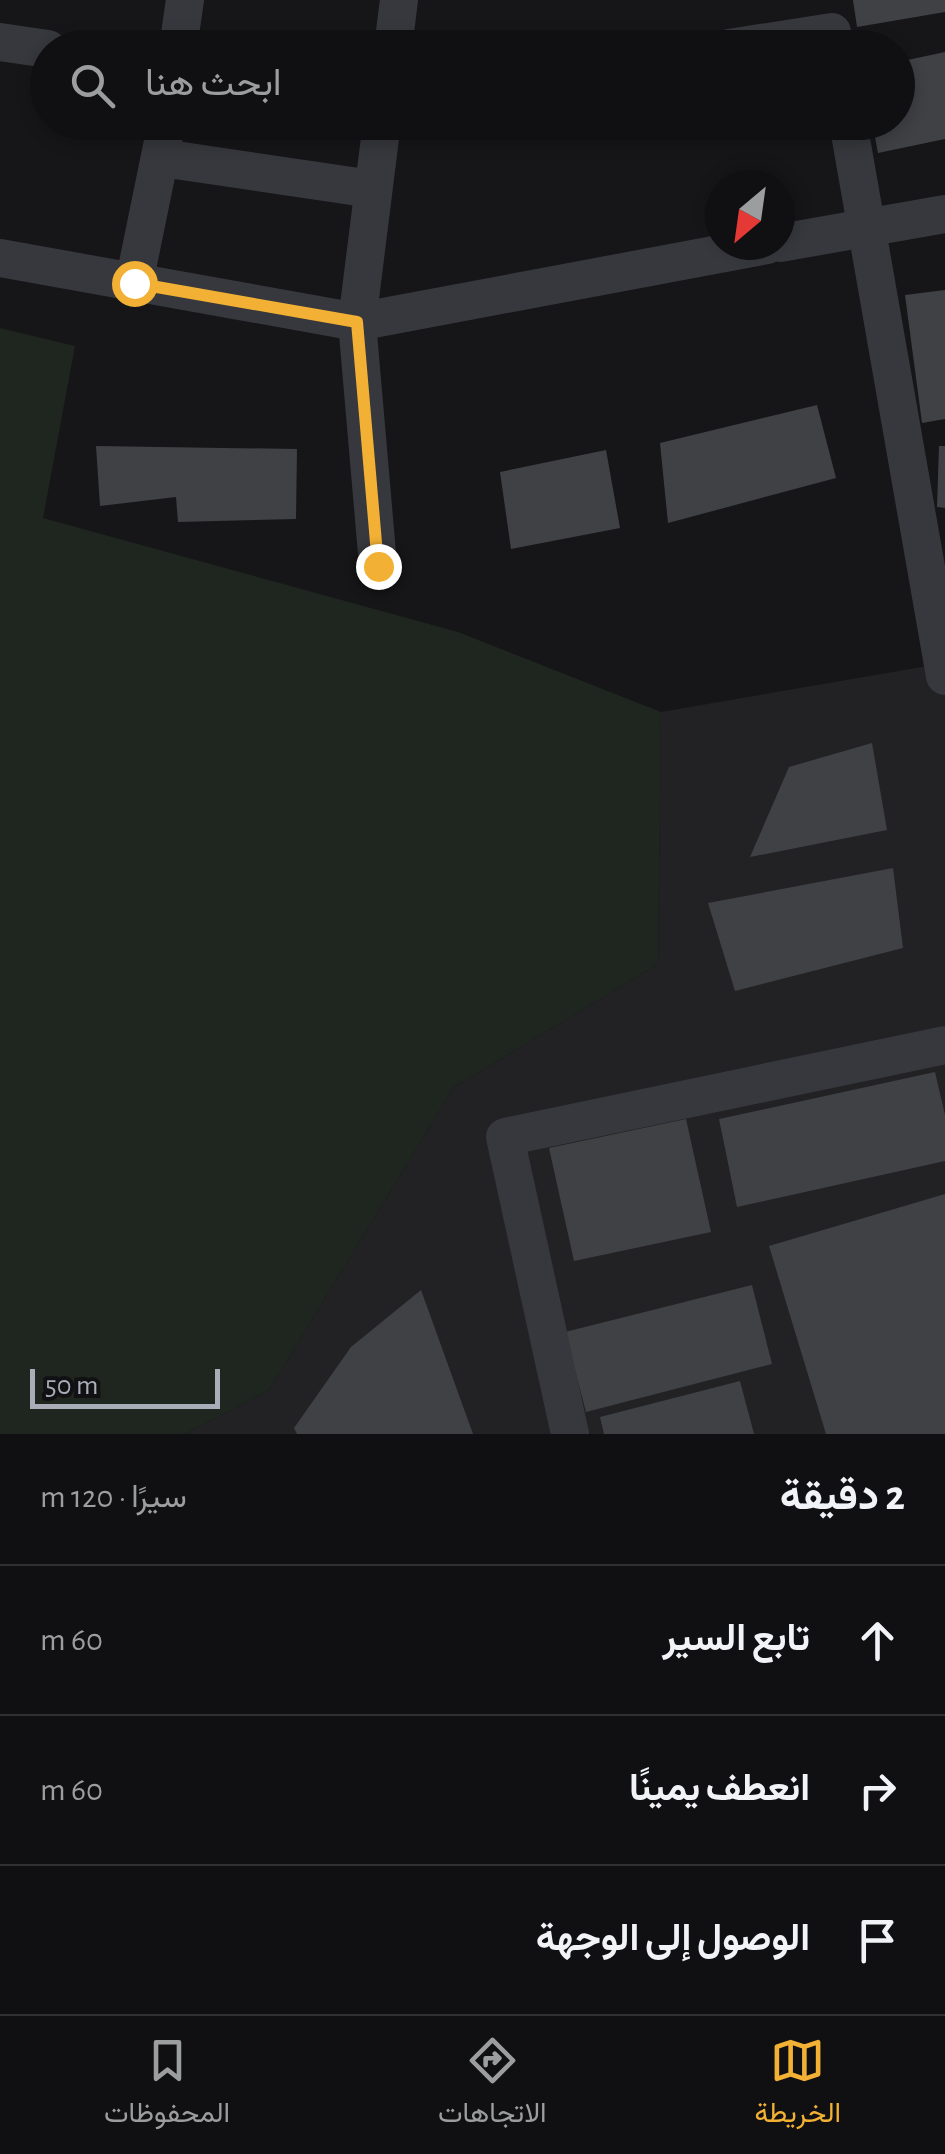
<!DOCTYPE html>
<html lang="ar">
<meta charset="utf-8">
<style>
:root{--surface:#101012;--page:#1e1e20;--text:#f1f3f6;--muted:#9c9d9f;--line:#303032;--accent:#f2b134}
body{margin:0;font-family:"Alegreya Sans",Vazirmatn,sans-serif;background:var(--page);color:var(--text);direction:rtl}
.compass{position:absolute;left:705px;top:170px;width:90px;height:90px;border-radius:50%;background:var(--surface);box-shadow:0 5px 15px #0003;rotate:209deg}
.scale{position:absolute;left:30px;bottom:25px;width:190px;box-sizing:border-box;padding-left:10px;border:5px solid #a8adb8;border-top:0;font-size:28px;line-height:35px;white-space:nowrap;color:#a8adb8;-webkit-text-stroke:8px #111113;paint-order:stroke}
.stop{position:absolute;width:30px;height:30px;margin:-22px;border:8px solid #f2b134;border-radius:50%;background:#fff}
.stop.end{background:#f2b134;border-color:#fff;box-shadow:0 2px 10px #0008}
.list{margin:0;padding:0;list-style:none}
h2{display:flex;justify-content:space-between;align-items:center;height:130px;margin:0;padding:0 40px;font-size:42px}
h2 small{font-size:32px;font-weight:400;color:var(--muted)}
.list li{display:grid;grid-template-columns:65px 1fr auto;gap:30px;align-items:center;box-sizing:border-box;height:150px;padding:0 40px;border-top:2px solid var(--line)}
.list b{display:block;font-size:38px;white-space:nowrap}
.list em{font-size:32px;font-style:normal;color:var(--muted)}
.icon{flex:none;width:55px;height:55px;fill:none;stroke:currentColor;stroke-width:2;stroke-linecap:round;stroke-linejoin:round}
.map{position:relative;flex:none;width:945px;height:1434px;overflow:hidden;direction:ltr}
.search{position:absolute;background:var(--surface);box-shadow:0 5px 15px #0003;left:30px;right:30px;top:30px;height:110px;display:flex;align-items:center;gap:25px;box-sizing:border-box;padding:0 35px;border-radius:55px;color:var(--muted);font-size:38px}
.sheet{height:580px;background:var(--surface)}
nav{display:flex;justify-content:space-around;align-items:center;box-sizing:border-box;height:140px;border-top:2px solid var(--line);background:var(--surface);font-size:28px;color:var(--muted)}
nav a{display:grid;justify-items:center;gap:5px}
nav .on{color:var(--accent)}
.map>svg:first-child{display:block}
.built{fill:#222225}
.green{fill:#1e261f}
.building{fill:#404145}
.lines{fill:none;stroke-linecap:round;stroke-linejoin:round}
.minor{stroke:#37383d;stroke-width:38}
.route{stroke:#f2b134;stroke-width:12}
</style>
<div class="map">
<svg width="945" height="1434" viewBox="0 0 945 1434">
<rect width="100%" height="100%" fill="#161618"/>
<!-- built -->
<polygon class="built" points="945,663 945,1434 185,1434 269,1390 454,1087 658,964 661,712"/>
<!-- green -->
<polygon class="green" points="0,328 75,346 43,518 458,632 661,712 658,964 454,1087 269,1390 185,1434 0,1434"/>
<!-- building -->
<g class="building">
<polygon points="853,0 945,0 945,12 857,27"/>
<polygon points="945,52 945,139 878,153 872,122 898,122 898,62"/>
<polygon points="945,290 945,419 922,423 905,295"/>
<polygon points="817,405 836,478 668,523 660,443"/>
<polygon points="96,446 297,449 296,519 178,522 176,497 100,506"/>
<polygon points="939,446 945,446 945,508 937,507"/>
<polygon points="606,450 620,528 511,549 500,472"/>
<polygon points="872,743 887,830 750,857 789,767"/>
<polygon points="893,868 903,948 735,991 708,903"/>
<polygon points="935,1072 945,1115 945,1161 737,1207 719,1119"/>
<polygon points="686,1119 711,1232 574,1261 549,1148"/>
<polygon points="945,1194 945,1434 826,1434 769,1246"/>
<polygon points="752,1285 772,1364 586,1412 565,1332"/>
<polygon points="421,1290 473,1434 297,1434 294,1428 351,1347"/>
<polygon points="740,1381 754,1434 604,1434 600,1417"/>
</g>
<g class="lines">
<!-- minor -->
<g class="minor">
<polyline points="0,42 48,49"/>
<polyline points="178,48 185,0"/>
<polyline points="393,48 399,0"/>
<polyline points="729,48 832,32"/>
<polyline points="848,122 945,676"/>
<polyline points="162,158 372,189"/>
<polyline points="780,243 945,214"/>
<polyline points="0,258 357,322 767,245"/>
<polyline points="134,283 167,122"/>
<polyline points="378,565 357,322 382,122"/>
<polyline points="570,1434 505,1137 945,1045"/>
</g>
</g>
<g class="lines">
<!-- route -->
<polyline class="route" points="134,283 357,322 378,566"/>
</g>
</svg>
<svg class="compass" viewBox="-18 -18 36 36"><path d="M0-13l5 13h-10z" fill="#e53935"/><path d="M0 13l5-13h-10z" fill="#9c9d9f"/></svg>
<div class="scale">50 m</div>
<div class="stop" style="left:134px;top:283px"></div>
<div class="stop end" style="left:378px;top:566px"></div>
<div class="search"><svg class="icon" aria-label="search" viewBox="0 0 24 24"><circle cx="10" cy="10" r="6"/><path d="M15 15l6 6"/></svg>ابحث هنا</div>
</div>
<section class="sheet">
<h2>2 دقيقة<small>سيرًا · 120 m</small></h2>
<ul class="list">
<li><svg class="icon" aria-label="ahead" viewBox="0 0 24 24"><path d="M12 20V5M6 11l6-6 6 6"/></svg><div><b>تابع السير</b></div><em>60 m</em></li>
<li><svg class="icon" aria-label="right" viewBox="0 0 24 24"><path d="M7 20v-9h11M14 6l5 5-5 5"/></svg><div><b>انعطف يمينًا</b></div><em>60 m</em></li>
<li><svg class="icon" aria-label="arrive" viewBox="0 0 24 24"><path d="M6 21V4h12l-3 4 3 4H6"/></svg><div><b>الوصول إلى الوجهة</b></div></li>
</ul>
</section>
<nav>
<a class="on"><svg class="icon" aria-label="map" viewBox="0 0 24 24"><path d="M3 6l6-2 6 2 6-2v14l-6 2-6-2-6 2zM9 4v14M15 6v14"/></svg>الخريطة</a>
<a><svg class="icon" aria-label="directions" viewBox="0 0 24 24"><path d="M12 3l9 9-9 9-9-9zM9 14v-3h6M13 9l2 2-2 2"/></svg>الاتجاهات</a>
<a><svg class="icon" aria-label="saved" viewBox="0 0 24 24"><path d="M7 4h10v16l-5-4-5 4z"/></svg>المحفوظات</a>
</nav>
